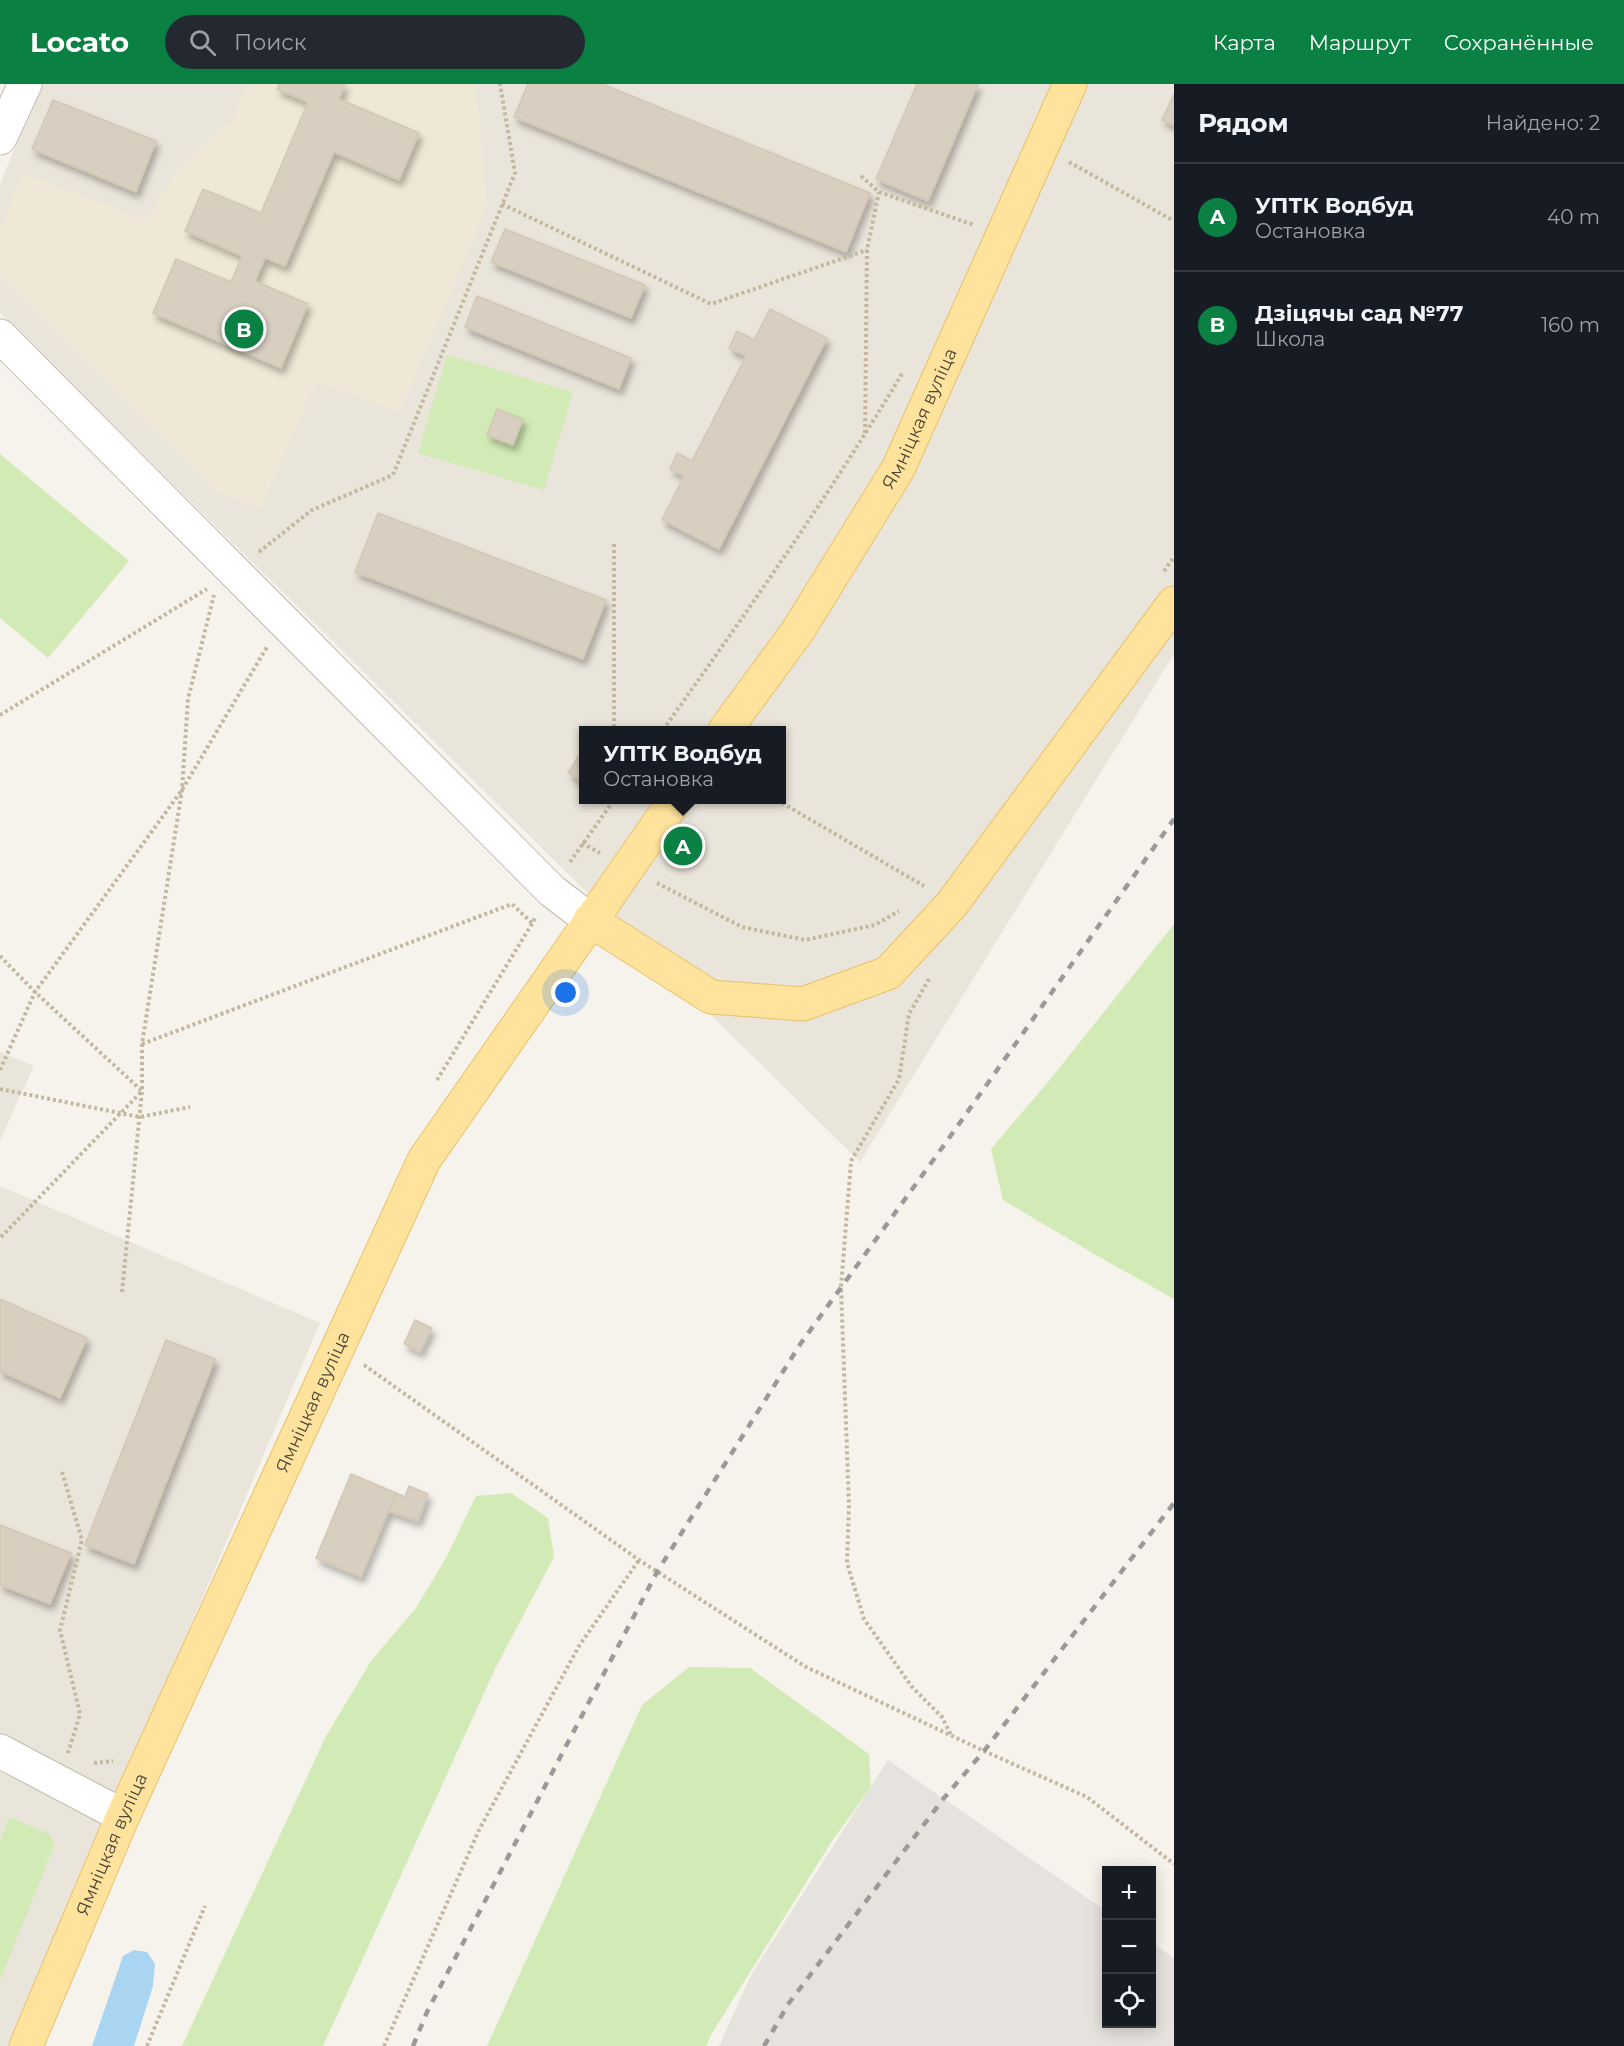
<!DOCTYPE html>
<html lang="ru">
<meta charset="utf-8">
<style>
:root{--surface:#171b24;--page:#242831;--text:#f1f3f6;--muted:#9ea1a6;--line:#363941;--accent:#0b8043}
body{margin:0;font-family:Montserrat,sans-serif;background:var(--page);color:var(--text)}
.controls{position:absolute;right:18px;bottom:18px;display:grid;overflow:hidden;border-radius:0px;box-shadow:0 3px 15px #0003}
.controls button{width:54px;height:54px;display:grid;place-items:center;padding:0;border:0;border-bottom:2px solid var(--line);background:var(--surface);color:var(--text);font:30px sans-serif}
.you{position:absolute;left:566px;top:909px;width:21px;height:21px;margin:-15px;border:4px solid #fff;border-radius:50%;background:#1a73e8;box-shadow:0 0 0 9px #1a73e833}
.badge{display:grid;place-items:center;width:39px;height:39px;border-radius:50%;background:var(--accent);color:#fff;font-size:20px;font-weight:700}
.pin{position:absolute;translate:-50% -50%;border:3px solid #fff;box-shadow:0 2px 6px #0006}
.popup{position:absolute;left:579px;top:642px;width:207px;height:78px;box-sizing:border-box;display:grid;place-content:center;border-radius:0px;background:var(--surface);filter:drop-shadow(0 2px 4px #0005);font-size:20px;white-space:nowrap;color:var(--muted)}
.popup b{font-size:22px;color:var(--text)}
.popup::after{content:'';position:absolute;left:50%;top:100%;margin-left:-12px;border:12px solid transparent;border-top-color:var(--surface)}
.list{margin:0;padding:0;list-style:none}
h2{display:flex;justify-content:space-between;align-items:center;height:78px;margin:0;padding:0 24px;font-size:26px}
h2 small{font-size:20px;font-weight:400;color:var(--muted)}
.list li{display:grid;grid-template-columns:39px 1fr auto;gap:18px;align-items:center;box-sizing:border-box;height:108px;padding:0 24px;border-top:2px solid var(--line)}
.list b{display:block;font-size:22px;white-space:nowrap}
.list p{margin:0;font-size:20px;white-space:nowrap;color:var(--muted)}
.list em{font-size:20px;font-style:normal;color:var(--muted)}
.icon{flex:none;width:33px;height:33px;fill:none;stroke:currentColor;stroke-width:2;stroke-linecap:round;stroke-linejoin:round}
.map{position:relative;flex:none;width:1174px;height:1962px;overflow:hidden}
header{display:flex;align-items:center;gap:36px;box-sizing:border-box;height:84px;padding:0 30px;background:var(--accent);color:#fff}
header strong{font-size:28px}
nav{display:flex;gap:33px;margin-inline-start:auto;font-size:21px}
.search{width:420px;height:54px;background:var(--page);display:flex;align-items:center;gap:15px;box-sizing:border-box;padding:0 21px;border-radius:33px;color:var(--muted);font-size:22px}
main{display:flex}
aside{flex:1;background:var(--surface)}
.map>svg:first-child{display:block}
.residential{fill:#eae5da;fill-rule:evenodd}
.industrial{fill:#e6e2dd}
.education{fill:#efe8d6}
.green{fill:#d2eab5}
.water{fill:#a9d4f2}
.building{fill:#d8cfc1;stroke:#d3c7b4;stroke-width:1.5;filter:url(#shadow)}
.lines{fill:none;stroke-linecap:round;stroke-linejoin:round}
.minor-casing{stroke:#c2bbae;stroke-width:35}
.major-casing{stroke:#e6c16a;stroke-width:35}
.path{stroke:#c4b79f;stroke-width:4;stroke-dasharray:3 3;stroke-linecap:butt}
.minor{stroke:#fff;stroke-width:33}
.major{stroke:#ffe39c;stroke-width:33}
.rail{stroke:#9a9a9a;stroke-width:4.5;stroke-dasharray:8 8;stroke-linecap:butt}
.labels{text-anchor:middle;dominant-baseline:central;stroke-width:5;stroke-linejoin:round;paint-order:stroke}
.street-label{font-size:18px;fill:#4b4439;stroke:#fff}
</style>
<header>
<strong>Locato</strong>
<div class="search"><svg class="icon" aria-label="search" viewBox="0 0 24 24"><circle cx="10" cy="10" r="6"/><path d="M15 15l6 6"/></svg>Поиск</div>
<nav><a>Карта</a><a>Маршрут</a><a>Сохранённые</a></nav>
</header>
<main>
<div class="map">
<svg width="1174" height="1962" viewBox="0 0 1174 1962">
<defs>
<filter id="shadow"><feDropShadow dx="3.5" dy="6" stdDeviation="3" flood-color="#0004"/></filter>
</defs>
<rect width="100%" height="100%" fill="#f6f3ec"/>
<!-- residential -->
<g class="residential">
<path d="M 41,0 L 1174,0 L 1174,570 L 860,1078 L 0,229 L 0,100 ZM 584,646 L 782,646 L 782,716 L 584,716 Z"/>
<polygon points="0,968 34,982 0,1056"/>
<polygon points="0,1102 320,1239 11,1962 0,1962"/>
</g>
<!-- industrial -->
<polygon class="industrial" points="888,1676 1106,1827 1106,1940 1152,1940 1152,1859 1174,1874 1174,1962 719,1962 751,1891"/>
<!-- education -->
<polygon class="education" points="247,0 475,0 487,122 400,328 315,298 261,425 217,408 0,192 0,147 22,89 146,136 180,81 233,35"/>
<!-- green -->
<g class="green">
<polygon points="447,271 573,308 544,406 418,369"/>
<polygon points="0,370 129,477 48,574 0,534"/>
<polygon points="1174,840 1174,1215 1101,1174 1003,1116 991,1065 1048,998"/>
<polygon points="511,1409 548,1434 554,1473 495,1585 323,1962 182,1962 326,1652 371,1577 416,1524 446,1474 476,1412"/>
<polygon points="689,1583 750,1584 869,1670 871,1703 832,1757 712,1949 706,1962 487,1962 642,1621"/>
<polygon points="9,1733 50,1750 54,1762 0,1896 0,1757"/>
</g>
<!-- water -->
<polygon class="water" points="134,1866 147,1868 155,1880 153,1902 134,1962 92,1962 123,1872"/>
<!-- building -->
<g class="building">
<polygon points="279,0 345,0 339,15 419,49 399,96 334,68 285,182 265,174 255,197 308,220 281,284 153,229 176,175 231,198 242,172 185,147 203,105 261,129 308,18 277,5"/>
<polygon points="528,0 602,0 870,109 846,168 514,33"/>
<polygon points="917,0 978,0 928,117 876,95"/>
<polygon points="1174,10 1174,41 1162,36"/>
<polygon points="53,16 156,57 136,108 32,65"/>
<polygon points="505,145 645,201 631,234 491,178"/>
<polygon points="477,212 631,274 619,305 465,243"/>
<polygon points="770,225 827,254 719,465 662,436 684,392 670,385 677,369 692,377 746,272 729,264 737,247 754,256"/>
<polygon points="497,325 523,335 513,361 487,351"/>
<polygon points="378,429 606,516 583,575 355,488"/>
<polygon points="580,670 584,672 584,687 579,696 568,689"/>
<polygon points="0,1215 87,1254 60,1314 0,1287"/>
<polygon points="415,1236 432,1244 420,1268 404,1260"/>
<polygon points="166,1256 215,1275 134,1480 85,1461"/>
<polygon points="351,1390 396,1409 361,1493 316,1474"/>
<polygon points="409,1402 428,1410 418,1437 388,1427 396,1409 405,1413"/>
<polygon points="0,1441 71,1469 50,1520 0,1501"/>
</g>
<g class="lines">
<defs>
<g id="minor">
<polyline points="0,54 25,0"/>
<polyline points="0,252 552,807 590,836"/>
<polyline points="0,1667 123,1732"/>
</g>
<g id="major">
<path id="s1" d="M 725,646 L 797,548 L 898,385 L 1070,0"/>
<polyline points="590,836 711,913 803,920 888,889 952,820 1174,519"/>
<path id="s2" d="M 26,1962 L 123,1732 L 424,1076 L 675,716"/>
</g>
</defs>
<!-- minor casing -->
<use href="#minor" class="minor-casing"/>
<!-- major casing -->
<use href="#major" class="major-casing"/>
<!-- path -->
<g class="path">
<polyline points="1069,78 1174,137"/>
<polyline points="861,92 879,108 974,141"/>
<polyline points="502,120 711,220 867,166"/>
<polyline points="865,349 867,166 879,108"/>
<polyline points="614,460 614,646"/>
<polyline points="259,468 312,426 393,391 515,89 500,0"/>
<polyline points="1164,487 1174,473"/>
<polyline points="0,631 207,505"/>
<path d="M 663,646 C 746,529 829,412 903,288"/>
<polyline points="777,716 924,802"/>
<polyline points="582,759 600,769"/>
<polyline points="570,778 614,716"/>
<polyline points="657,799 742,843 805,856 875,841 899,827"/>
<polyline points="0,872 35,908 142,1007 0,1154"/>
<polyline points="929,895 909,930 899,995 851,1077 841,1203 849,1422 847,1479 864,1535 912,1603 942,1633 951,1651"/>
<polyline points="142,960 512,820 532,839"/>
<polyline points="0,986 35,908 182,706 267,563"/>
<polyline points="437,996 536,833"/>
<polyline points="0,1005 140,1033 190,1023"/>
<polyline points="122,1208 142,1007 142,960 182,706 188,615 214,511"/>
<polyline points="364,1281 639,1476 806,1583 984,1667 1087,1713 1174,1780"/>
<polyline points="62,1388 82,1456 60,1546 80,1630 68,1669"/>
<polyline points="94,1679 113,1677"/>
<polyline points="147,1962 205,1822"/>
<polyline points="384,1962 479,1746 579,1562 639,1476"/>
</g>
<!-- minor -->
<use href="#minor" class="minor"/>
<!-- major -->
<use href="#major" class="major"/>
<!-- rail -->
<g class="rail">
<polyline points="413,1962 427,1928 657,1488 801,1259 947,1057 1174,735"/>
<polyline points="764,1962 789,1919 944,1714 984,1667 1174,1419"/>
</g>
</g>
<g class="labels">
<!-- street labels -->
<g class="street-label">
<text stroke="none"><textPath href="#s1" startOffset="368">Ямніцкая вуліца</textPath></text>
<text stroke="none"><textPath href="#s2" startOffset="705">Ямніцкая вуліца</textPath></text>
<text stroke="none"><textPath href="#s2" startOffset="219">Ямніцкая вуліца</textPath></text>
</g>
</g>
</svg>
<div class="controls">
<button>+</button>
<button>−</button>
<button><svg class="icon" aria-label="locate" viewBox="0 0 24 24"><circle cx="12" cy="12" r="6"/><path d="M12 2v4M12 18v4M2 12h4M18 12h4"/></svg></button>
</div>
<div class="you"></div>
<div class="pin badge" style="left:683px;top:762px">A</div>
<div class="popup"><b>УПТК Водбуд</b>Остановка</div>
<div class="pin badge" style="left:244px;top:245px">B</div>
</div>
<aside>
<h2>Рядом<small>Найдено: 2</small></h2>
<ul class="list">
<li><span class="badge">A</span><div><b>УПТК Водбуд</b><p>Остановка</p></div><em>40 m</em></li>
<li><span class="badge">B</span><div><b>Дзіцячы сад №77</b><p>Школа</p></div><em>160 m</em></li>
</ul>
</aside>
</main>
